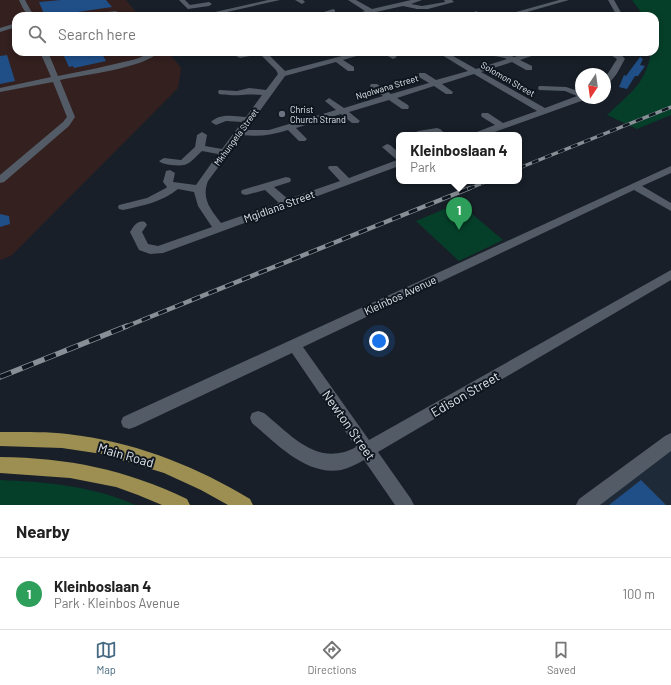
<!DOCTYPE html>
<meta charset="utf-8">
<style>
:root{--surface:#fff;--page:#f6f6f6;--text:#222;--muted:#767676;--line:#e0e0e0;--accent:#466a81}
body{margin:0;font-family:Barlow,sans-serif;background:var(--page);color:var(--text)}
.compass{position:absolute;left:575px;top:68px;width:36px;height:36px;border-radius:50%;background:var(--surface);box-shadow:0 2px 6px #0003;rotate:193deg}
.you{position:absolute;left:379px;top:341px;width:14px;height:14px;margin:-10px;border:3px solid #fff;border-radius:50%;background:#1a73e8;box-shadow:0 0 0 6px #1a73e833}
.badge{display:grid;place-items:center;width:26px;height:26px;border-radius:50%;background:var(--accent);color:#fff;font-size:13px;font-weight:700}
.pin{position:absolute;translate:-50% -33px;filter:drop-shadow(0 1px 2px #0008)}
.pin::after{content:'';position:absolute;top:21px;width:14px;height:12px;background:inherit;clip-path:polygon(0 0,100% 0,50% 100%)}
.popup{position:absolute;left:396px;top:132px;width:126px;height:52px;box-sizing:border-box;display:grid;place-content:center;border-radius:8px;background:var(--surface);filter:drop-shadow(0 1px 3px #0005);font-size:13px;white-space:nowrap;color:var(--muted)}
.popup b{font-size:15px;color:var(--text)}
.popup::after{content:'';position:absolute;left:50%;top:100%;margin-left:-8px;border:8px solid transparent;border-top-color:var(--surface)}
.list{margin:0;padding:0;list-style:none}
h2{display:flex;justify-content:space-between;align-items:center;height:52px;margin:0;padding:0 16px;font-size:17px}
h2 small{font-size:13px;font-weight:400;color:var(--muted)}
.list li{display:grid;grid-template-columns:26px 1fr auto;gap:12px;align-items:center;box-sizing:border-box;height:72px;padding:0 16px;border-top:1px solid var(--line)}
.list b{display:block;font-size:15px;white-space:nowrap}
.list p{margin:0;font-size:13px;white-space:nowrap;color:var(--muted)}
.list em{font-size:13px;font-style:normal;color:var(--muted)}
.icon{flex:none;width:22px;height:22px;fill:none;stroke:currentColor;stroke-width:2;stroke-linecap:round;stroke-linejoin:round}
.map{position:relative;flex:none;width:671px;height:505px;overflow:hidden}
.search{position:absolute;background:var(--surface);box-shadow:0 2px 6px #0003;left:12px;right:12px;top:12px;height:44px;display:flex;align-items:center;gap:10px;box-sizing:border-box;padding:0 14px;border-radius:12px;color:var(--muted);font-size:15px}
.sheet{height:124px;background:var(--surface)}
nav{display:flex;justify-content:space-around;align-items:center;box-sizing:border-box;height:56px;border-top:1px solid var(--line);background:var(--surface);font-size:11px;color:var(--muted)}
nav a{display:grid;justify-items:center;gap:2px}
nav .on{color:var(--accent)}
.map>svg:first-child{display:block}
.built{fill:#1f2a38}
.industrial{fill:#33201f}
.green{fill:#053f29}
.building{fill:#204f88}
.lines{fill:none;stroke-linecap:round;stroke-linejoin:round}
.minor{fill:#535b66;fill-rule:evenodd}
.major{fill:#9d8e52;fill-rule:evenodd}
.rail-far2-casing{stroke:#898f96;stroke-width:3.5}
.rail-far1-casing{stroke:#898f96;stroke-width:4.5}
.rail-casing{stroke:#898f96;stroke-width:5.5}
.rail-far2{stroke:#0f161f;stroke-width:2.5;stroke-dasharray:7;stroke-linecap:butt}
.rail-far1{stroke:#0f161f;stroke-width:3;stroke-dasharray:9;stroke-linecap:butt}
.rail{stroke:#0f161f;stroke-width:4;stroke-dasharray:12;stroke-linecap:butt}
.worship-dot{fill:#6b7280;stroke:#0f161f;stroke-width:1.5}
.labels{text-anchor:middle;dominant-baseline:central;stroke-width:4;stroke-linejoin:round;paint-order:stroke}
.far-street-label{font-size:9px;fill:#e1e6ec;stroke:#0f161f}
.far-poi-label{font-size:9px;fill:#e1e6ec;stroke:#0f161f;text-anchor:start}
.street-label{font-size:11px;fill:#e1e6ec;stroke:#0f161f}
.near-street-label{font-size:13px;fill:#e1e6ec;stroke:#0f161f}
</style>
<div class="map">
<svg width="671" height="505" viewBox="0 0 671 505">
<rect width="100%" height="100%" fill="#181f28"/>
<!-- built -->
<polygon class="built" points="671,441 671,505 585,505"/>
<!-- industrial -->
<polygon class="industrial" points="0,0 126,0 139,16 16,16 16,52 168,52 181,68 178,88 11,256 0,260"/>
<!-- green -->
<g class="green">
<path d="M 632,0 L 671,0 L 671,115 L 637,129 L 607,115 C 629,94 646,84 651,52 L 655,52 L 655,16 L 644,16 Z"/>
<polygon points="459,203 503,240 459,261 416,221"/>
<path d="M 0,480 C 46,482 93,486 135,505 L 0,505 Z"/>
</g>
<!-- building -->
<g class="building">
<polygon points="61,0 106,0 112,7 57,15 44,14 39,2"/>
<polygon points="62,52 101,52 106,61 74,68 73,66 69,67"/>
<polygon points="7,55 15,81 0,84 0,56"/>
<polygon points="640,57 643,59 640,65 645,66 638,76 635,76 627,89 619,87 624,75 626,76"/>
<polygon points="0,214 9,216 10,224 0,227"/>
<polygon points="641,480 666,505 609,505"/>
</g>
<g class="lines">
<!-- minor -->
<g class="minor">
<path d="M 19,0 L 25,0 L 31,11 L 38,16 C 26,16 24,11 19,0 Z"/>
<polygon points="179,0 185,0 190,5 209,2 212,4 209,6 188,9"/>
<polygon points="268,0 280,0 218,14 215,12"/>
<polygon points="295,0 303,0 305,2 302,4"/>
<polygon points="348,0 356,0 372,9 411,0 422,0 411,4 422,6 445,2 444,0 452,0 454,2 428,9 417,9 403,6 376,12 376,14 370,13 359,16 347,16 365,11"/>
<polygon points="559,0 569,0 513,16 502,16"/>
<polygon points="608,0 614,0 623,16 617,16"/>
<polygon points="333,9 335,10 335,12 326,16 320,16 321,13"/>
<polygon points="115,11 133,16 88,16 91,14"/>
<polygon points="476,11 484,16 476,16 473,13"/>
<polygon points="16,23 16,27 0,32 0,28"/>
<path d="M 40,52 L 48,52 L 58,76 C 83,71 108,66 132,60 C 142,58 149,52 159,52 C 145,68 82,75 60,80 L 75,117 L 69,126 L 4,182 L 0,183 L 0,175 L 63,122 L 67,117 L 53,82 L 0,92 L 0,88 L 51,77 Z"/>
<path d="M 248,52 L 266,52 L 285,71 L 357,52 L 370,52 L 343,60 L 354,67 L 354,71 L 348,71 L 336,62 L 285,76 L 246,130 L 269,130 L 336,110 L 325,101 L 329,98 L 344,108 L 383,96 L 371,88 L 370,86 L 371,84 L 377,84 L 391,94 L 429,83 L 419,77 L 419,73 L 425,73 L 436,80 L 468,71 L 437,52 L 446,52 L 476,69 L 507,59 C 498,55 487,57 480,52 L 503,52 L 514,57 L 531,52 L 543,52 L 520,60 L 532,66 L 532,70 L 526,70 L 512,62 L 481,72 L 545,108 L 577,96 L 565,91 L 539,90 L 538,88 L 539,86 L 542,86 L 566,87 L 581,92 L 581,98 L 585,98 L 584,100 L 486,135 L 472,135 L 474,133 L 495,125 L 482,117 L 481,115 L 482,113 L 488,113 L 503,123 L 537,111 L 474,74 L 442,84 L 453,92 L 452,94 L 446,94 L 434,86 L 397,98 L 408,105 L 409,107 L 408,109 L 402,109 L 389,100 L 349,112 L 360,121 L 358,123 L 352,123 L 341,114 L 296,128 L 307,139 L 305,141 L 299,141 L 288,130 C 272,135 259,137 242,135 L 208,181 C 201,199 211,210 221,223 L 279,203 L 265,190 L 246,195 L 242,194 L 241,192 L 242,190 L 286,177 L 290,178 L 291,180 L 290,182 L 274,187 L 288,199 L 340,181 L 328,168 L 329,166 L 337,166 L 349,178 L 397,160 L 382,147 L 387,144 L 390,145 L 399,153 L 399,166 L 163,253 L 150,254 L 139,250 L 130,232 C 134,226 137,220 145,222 L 147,225 L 142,232 L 148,244 L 158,246 L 212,227 L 198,206 L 194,192 L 178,189 C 162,202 142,206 123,210 L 119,209 L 118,207 L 119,205 L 147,198 L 166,188 L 167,187 L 163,182 L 166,171 L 170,170 L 175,173 L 173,182 L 196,185 L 218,154 L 202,151 C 189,163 189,167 171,165 C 166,164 162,164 159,161 L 164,158 L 181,160 L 195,147 L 197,135 L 202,132 L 207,135 L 205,146 L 222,149 L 242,122 L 226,121 L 216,125 L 211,122 C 220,113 234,116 246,117 L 262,95 C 247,93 234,97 219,94 L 218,92 L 219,90 L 237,91 L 249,88 L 266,90 L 278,74 L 276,70 L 260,54 L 240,58 L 236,56 Z"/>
<polygon points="381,52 390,52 397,57 393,59"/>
<path d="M 606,52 C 615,52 620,52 625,59 C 620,67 614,82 605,85 L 605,78 L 617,59 Z"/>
<polygon points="437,128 440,129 447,135 413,134 418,131"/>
<path d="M 671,166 L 671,173 L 642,186 L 671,203 L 671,211 L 634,190 L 303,347 L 369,440 L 671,270 L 671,280 L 378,452 L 411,499 L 414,505 L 395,505 L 364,460 C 357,464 349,468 341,470 C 306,476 276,443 252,423 L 250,418 L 252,413 L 258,411 L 264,413 C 291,435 318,468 356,447 L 292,353 L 135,427 L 129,429 L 123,427 L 121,422 L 123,417 Z"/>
<polygon points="671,433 671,451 600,505 576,505 579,499 665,436"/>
</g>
<!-- major -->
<g class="major">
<path d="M 0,432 C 27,432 55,431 82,436 C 142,445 199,468 250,499 L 253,505 L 228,505 L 201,490 L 164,473 L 102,454 L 62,448 L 0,446 Z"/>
<path d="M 0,457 C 69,458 124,469 187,499 L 190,505 L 162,505 L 138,495 L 116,487 L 70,478 L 0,473 Z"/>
</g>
<defs>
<g id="rail-far2">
<polyline points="519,168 671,107"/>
<polyline points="468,189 488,181"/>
</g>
<polyline id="rail-far1" points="125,327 470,188"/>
<polyline id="rail" points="0,377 127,326"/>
</defs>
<!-- rail-far2 casing -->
<use href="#rail-far2" class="rail-far2-casing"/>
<!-- rail-far1 casing -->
<use href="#rail-far1" class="rail-far1-casing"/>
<!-- rail casing -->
<use href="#rail" class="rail-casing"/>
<!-- rail-far2 -->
<use href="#rail-far2" class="rail-far2"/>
<!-- rail-far1 -->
<use href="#rail-far1" class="rail-far1"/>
<!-- rail -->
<use href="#rail" class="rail"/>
</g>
<!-- markers -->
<circle class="worship-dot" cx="282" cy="114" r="4"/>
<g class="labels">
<!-- far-street labels -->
<g class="far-street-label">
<text transform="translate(508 79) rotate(30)">Solomon Street</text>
<text transform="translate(387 87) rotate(-17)">Nqolwana Street</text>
<text transform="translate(236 137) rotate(-54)">Mkhungela Street</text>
</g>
<!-- far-poi labels -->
<g class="far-poi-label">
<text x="290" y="109">Christ<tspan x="290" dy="10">Church Strand</tspan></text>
</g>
<!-- street labels -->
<g class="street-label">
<text transform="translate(279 206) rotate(-20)">Mgidlana Street</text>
<text transform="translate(400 295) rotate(-25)">Kleinbos Avenue</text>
</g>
<!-- near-street labels -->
<g class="near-street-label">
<text transform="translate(465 394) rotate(-30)">Edison Street</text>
<text transform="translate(349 425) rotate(55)">Newton Street</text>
<text transform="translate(126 455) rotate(16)">Main Road</text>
</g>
</g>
</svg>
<svg class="compass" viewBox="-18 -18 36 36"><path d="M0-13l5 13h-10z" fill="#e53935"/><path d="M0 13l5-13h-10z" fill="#767676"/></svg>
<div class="you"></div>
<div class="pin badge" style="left:459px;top:230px;background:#2e9e5b">1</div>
<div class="popup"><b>Kleinboslaan 4</b>Park</div>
<div class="search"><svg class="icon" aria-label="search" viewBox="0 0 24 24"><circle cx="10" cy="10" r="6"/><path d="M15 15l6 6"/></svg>Search here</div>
</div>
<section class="sheet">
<h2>Nearby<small></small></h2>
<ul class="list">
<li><span class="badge" style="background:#2e9e5b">1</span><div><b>Kleinboslaan 4</b><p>Park · Kleinbos Avenue</p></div><em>100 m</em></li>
</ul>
</section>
<nav>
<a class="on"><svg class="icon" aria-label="map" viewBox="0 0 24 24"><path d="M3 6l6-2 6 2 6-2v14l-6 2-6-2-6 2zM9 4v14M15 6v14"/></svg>Map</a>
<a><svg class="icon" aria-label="directions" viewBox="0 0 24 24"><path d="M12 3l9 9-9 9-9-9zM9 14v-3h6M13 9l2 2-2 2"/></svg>Directions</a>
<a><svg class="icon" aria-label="saved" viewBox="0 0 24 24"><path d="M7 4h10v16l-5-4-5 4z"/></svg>Saved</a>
</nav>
